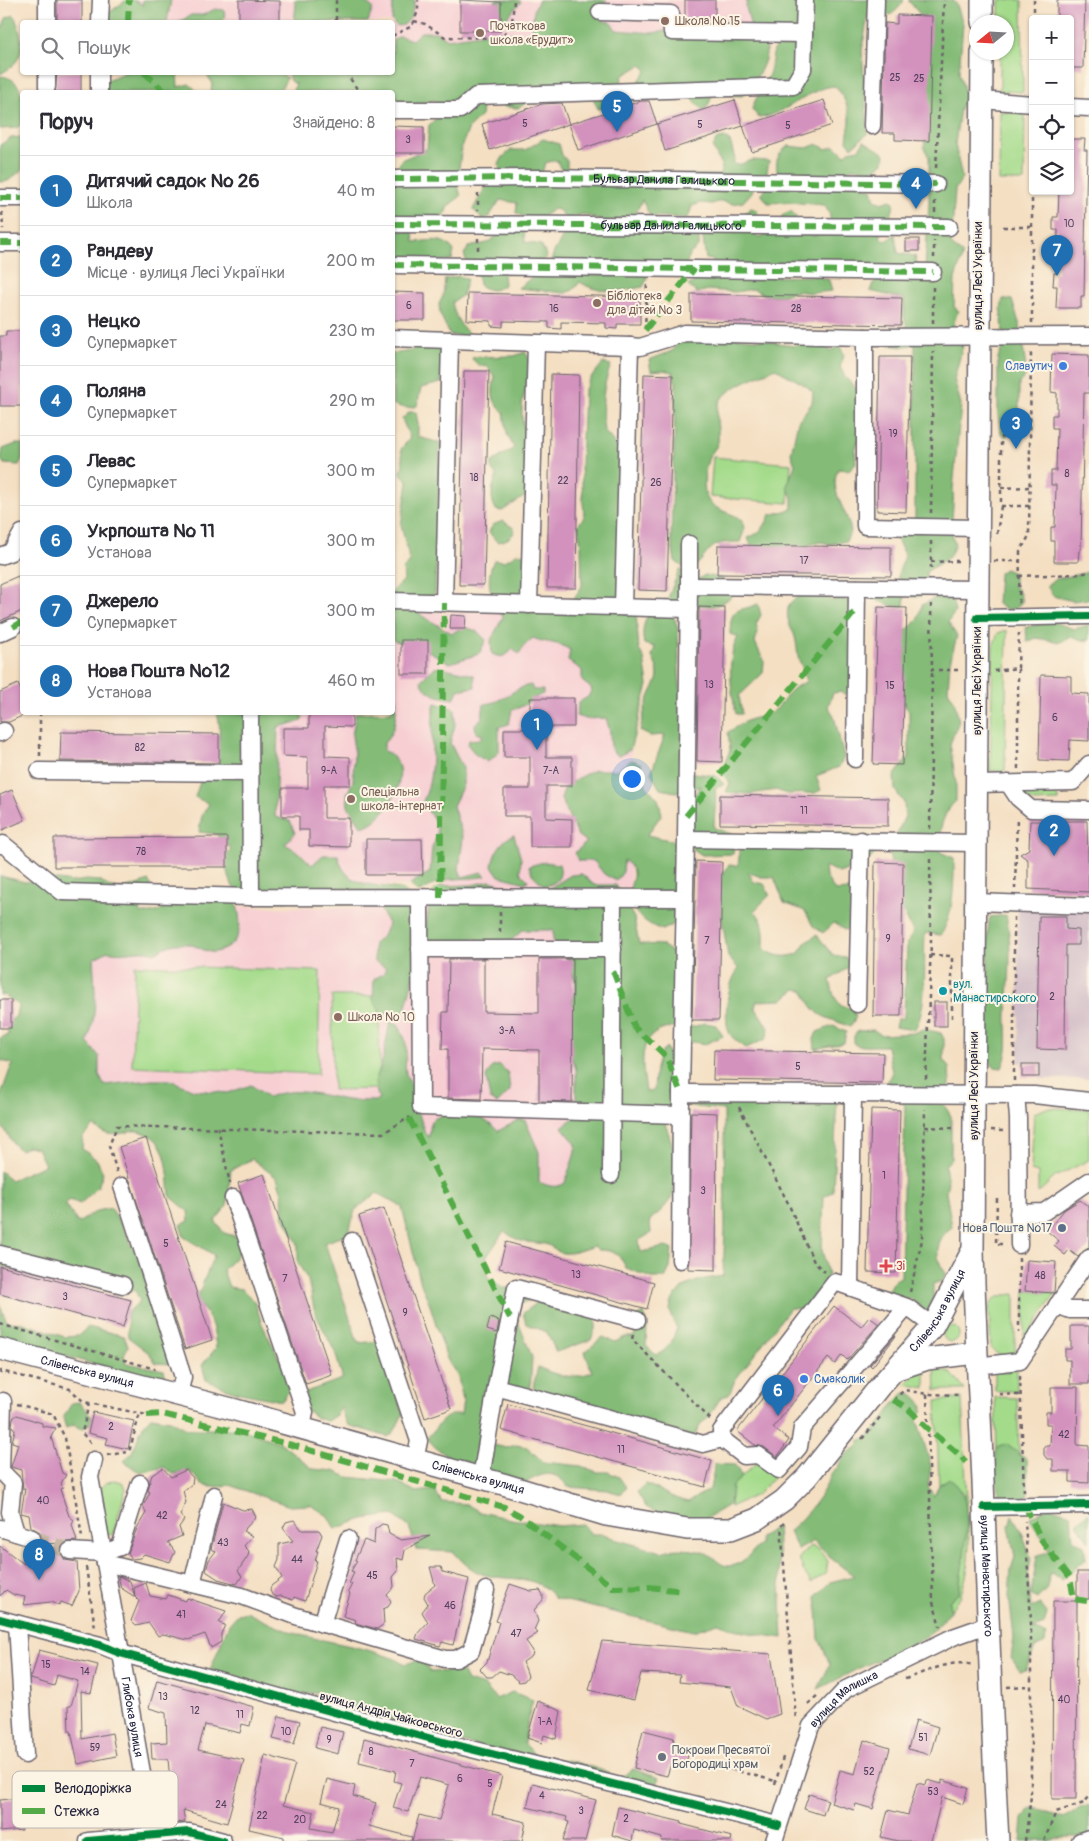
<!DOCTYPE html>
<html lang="uk">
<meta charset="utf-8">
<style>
:root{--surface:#fff;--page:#f7f7f7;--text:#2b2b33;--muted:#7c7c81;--line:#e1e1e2;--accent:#1f6fb2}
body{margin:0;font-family:Pangolin,sans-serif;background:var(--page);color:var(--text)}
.controls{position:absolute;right:15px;top:15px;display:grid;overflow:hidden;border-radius:5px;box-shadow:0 1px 4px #0004}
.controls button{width:45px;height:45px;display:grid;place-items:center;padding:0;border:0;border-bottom:1px solid var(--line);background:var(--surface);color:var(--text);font:25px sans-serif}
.compass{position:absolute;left:969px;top:15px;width:45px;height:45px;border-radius:50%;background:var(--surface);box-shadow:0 1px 4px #0004;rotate:252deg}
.you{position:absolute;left:631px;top:778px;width:18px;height:18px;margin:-12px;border:4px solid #fff;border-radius:50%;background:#1a73e8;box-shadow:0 0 0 8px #1a73e833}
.badge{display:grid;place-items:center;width:32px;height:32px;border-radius:50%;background:var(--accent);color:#fff;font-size:16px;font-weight:700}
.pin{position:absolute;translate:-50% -41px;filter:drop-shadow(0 1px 2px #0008)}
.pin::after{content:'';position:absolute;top:26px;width:18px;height:15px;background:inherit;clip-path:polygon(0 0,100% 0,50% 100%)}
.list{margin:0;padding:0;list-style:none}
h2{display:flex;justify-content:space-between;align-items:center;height:65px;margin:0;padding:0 20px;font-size:21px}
h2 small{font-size:16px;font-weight:400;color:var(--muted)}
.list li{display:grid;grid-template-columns:32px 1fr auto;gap:15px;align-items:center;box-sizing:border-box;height:70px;padding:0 20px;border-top:1px solid var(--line)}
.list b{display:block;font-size:19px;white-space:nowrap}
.list p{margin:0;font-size:16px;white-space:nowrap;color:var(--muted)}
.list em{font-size:16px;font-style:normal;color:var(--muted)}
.icon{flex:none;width:28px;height:28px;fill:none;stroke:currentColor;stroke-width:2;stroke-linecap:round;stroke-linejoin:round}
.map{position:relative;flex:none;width:1089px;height:1841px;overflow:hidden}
.search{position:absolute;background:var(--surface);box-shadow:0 1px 4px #0004;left:20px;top:20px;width:375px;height:55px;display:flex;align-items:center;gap:12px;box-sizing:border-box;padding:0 18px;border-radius:5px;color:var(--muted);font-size:19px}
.panel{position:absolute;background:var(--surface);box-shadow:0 1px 4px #0004;left:20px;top:90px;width:375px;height:625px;border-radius:5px}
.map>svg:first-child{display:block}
.built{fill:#f7cfd3}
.industrial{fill:#d2bdc7}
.green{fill:#a4db8b;stroke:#637e63}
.forest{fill:#83bb77;stroke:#526e59}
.building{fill:#d391be}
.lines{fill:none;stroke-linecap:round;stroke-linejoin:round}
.minor-tunnel{stroke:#cab9a7;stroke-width:16;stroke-dasharray:16 8;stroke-linecap:butt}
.minor-casing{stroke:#6c646a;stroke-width:19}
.major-casing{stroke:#6c646a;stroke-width:24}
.path{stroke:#6c646a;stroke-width:2.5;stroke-dasharray:4 4;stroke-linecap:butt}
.minor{stroke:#fff;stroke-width:16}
.major{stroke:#fff;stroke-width:21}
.quiet{stroke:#53aa46;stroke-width:6;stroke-dasharray:12 6;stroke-linecap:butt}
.cycleway-casing{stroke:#fcf5e5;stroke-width:11}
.cycleway{stroke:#00873e;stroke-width:8}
.education-dot{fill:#8d6e63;stroke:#fcf5e5;stroke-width:2}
.shop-dot{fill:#3f7fe0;stroke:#fcf5e5;stroke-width:2}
.culture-dot{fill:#0f9aa8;stroke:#fcf5e5;stroke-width:2}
.service-dot{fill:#5c6f8a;stroke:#fcf5e5;stroke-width:2}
.health-dot{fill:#e0444e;stroke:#fcf5e5;stroke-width:2}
.worship-dot{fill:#6b7280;stroke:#fcf5e5;stroke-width:2}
.labels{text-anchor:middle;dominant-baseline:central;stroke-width:4;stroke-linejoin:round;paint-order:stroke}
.number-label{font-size:10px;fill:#4e3e5c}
.education-label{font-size:12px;fill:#785e54;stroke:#fcf5e5;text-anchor:start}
.street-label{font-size:12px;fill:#22223b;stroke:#fcf5e5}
.shop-label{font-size:12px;fill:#366cbe;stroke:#fcf5e5;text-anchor:end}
.culture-label{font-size:12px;fill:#0d838f;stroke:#fcf5e5;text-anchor:start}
.service-label{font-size:12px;fill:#4e5e75;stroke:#fcf5e5;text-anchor:end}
.health-label{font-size:12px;fill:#be3a42;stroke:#fcf5e5;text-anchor:start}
.worship-label{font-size:12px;fill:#5b616d;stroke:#fcf5e5;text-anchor:start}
.key{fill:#fcf5e5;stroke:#bbb6b2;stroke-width:1}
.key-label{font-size:14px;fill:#22223b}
</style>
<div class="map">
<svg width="1089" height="1841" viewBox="0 0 1089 1841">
<rect width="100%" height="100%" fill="#fcf5e5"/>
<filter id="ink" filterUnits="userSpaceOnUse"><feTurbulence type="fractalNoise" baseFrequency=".02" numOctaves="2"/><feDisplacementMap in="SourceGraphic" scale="10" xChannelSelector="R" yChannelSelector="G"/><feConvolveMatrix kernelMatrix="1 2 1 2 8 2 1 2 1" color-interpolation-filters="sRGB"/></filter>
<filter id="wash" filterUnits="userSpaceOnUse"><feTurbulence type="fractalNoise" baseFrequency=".0096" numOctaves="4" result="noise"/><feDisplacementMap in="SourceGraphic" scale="20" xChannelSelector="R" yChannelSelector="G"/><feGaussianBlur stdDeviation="1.12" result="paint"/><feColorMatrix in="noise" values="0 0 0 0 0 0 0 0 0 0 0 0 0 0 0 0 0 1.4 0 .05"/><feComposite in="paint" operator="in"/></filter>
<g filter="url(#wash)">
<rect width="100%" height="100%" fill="#f4dfc2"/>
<!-- built -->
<g class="built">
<polygon points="137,0 334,0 334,22 136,22"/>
<polygon points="337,0 761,0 761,44 393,55 392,22 337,22"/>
<polygon points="393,610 442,612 438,885 261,886 263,713 392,712"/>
<polygon points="445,612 633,614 630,888 441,885"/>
<polygon points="228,907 595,909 594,1223 81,1102 82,930"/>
</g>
<!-- industrial -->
<polygon class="industrial" points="1018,896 1089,898 1089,1079 1040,1079 1040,1063 1019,1063"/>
<!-- green -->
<g class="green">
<polygon points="999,0 1022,0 1023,92 1000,91 1000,53 1006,52 1006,22 999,22"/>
<polygon points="1000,112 1025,112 1024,181 999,181"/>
<polygon points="713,457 791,464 788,503 710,497"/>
<polygon points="1007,630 1005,771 990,771 993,646 998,633"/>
<polygon points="1023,790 1055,791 1059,801 1034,802 1026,798"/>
<polygon points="135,965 320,971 318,1074 132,1066"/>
<polygon points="332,996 379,996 380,1089 333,1090"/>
<polygon points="1047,1108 1089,1109 1089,1160 1055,1177 1038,1193 1038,1173 1031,1171 1034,1113"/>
<polygon points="1025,1291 1054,1293 1054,1296 1024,1341"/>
<path d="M 1015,1294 L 1015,1354 L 1003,1358 L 991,1349 L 989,1309 C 992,1296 1003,1295 1015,1294 Z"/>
<circle cx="951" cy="1334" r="8"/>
<polygon points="1010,1367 1017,1370 1017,1391 995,1391 995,1372 1000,1369 1001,1372 1009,1372"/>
<polygon points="935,1369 951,1373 965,1390 936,1390"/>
<polygon points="925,1370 925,1388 905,1384 915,1374"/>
<polygon points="995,1397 1017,1398 1021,1503 999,1503"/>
<polygon points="962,1398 969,1544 967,1573 960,1598 950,1610 949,1601 959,1592 966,1532 964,1493 948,1479 939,1485 936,1401"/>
<polygon points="759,1460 776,1475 758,1494 730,1507 732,1486"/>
<polygon points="114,1480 122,1482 126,1488 113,1534 109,1535 106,1533 98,1490 106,1483"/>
<polygon points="810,1546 817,1548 828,1561 826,1573 811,1583 803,1570 799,1558"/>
</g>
<!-- forest -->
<g class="forest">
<polygon points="134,0 143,5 142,0 171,0 167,22 89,22 103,17 125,1"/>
<polygon points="294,0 357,0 367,3 373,8 368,22 294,22 296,5"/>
<polygon points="393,0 415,0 411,17 404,25 397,26 392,21"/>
<polygon points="495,0 518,0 521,2 504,21"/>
<path d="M 539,0 L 607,0 L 596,13 L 604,21 L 611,22 L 616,30 L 653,33 L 664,31 L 763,39 C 774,57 754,83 742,96 L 713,93 L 708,106 L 703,110 L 695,102 L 692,94 L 642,93 L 638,82 L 647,70 L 641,65 L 622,76 L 620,105 L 598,109 L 591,93 L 528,92 L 526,103 L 518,108 L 505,107 L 499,100 L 491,99 L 482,106 L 481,116 L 469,128 L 462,145 L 457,183 L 461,196 L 448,206 L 445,214 L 435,221 L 393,217 L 392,174 L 398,169 L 401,160 L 427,149 L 429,125 L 439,116 L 440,108 L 435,100 L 397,108 L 393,119 L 392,92 L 292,92 L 296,84 L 290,81 L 288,73 L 392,72 L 393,40 L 400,36 L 412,40 L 421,32 L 436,32 L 448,39 L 492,32 L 513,33 L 525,37 L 532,31 L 534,9 Z"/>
<path d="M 747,0 L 904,0 C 897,13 883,23 868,14 L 862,51 L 868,133 L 852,147 L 847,141 C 847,134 850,127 850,120 C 849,109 843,93 835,86 C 810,87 786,115 759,118 L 752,109 C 755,97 764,89 768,77 C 773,65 771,54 777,43 L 789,43 L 789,34 L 751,28 L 746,7 Z"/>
<path d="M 908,0 L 953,0 L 957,5 L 963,24 L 959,73 L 966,96 L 960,109 L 955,144 L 962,178 L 955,190 L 951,245 L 963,254 L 955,279 L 954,307 L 959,311 C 953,319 954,330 950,339 L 963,346 L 954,379 L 961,404 L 953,489 C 955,509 948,525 955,545 L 949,557 L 926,572 L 927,592 L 921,596 L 912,597 C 893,577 896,580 905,556 L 895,535 L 915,518 L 915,344 L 901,347 L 885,344 L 892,331 L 907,327 L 904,317 L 904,299 L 870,291 L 873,283 L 888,276 L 922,280 L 925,269 L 929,204 L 929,157 L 924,148 L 926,129 L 927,23 Z"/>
<polygon points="215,9 224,10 225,18 221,22 179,22 191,15 203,15"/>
<path d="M 14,15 C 24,40 28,60 0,74 L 0,34 L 6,18 Z"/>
<polygon points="126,72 177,73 178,87 189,84 198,92 93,92 107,80"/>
<polygon points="205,73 280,73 287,78 279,92 211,92 212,82"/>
<path d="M 0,76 C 26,78 23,104 22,124 L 16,128 L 0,129 Z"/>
<polygon points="22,137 22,170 8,181 0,182 0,145 11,138"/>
<path d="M 724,138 L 730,141 L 735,159 L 733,163 L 738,165 L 752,160 L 769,161 L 766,177 L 756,179 L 752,192 L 743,202 L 733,204 L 721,201 L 712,204 L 701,203 L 692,206 L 688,218 L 650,216 L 642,200 L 633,219 L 604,222 L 583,214 L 566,219 L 559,210 L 553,209 C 541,221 530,220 516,213 L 517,203 L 500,200 L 489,217 L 482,219 L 473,209 L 485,188 L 500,175 L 499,164 L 503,157 L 511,150 L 525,150 L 543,139 L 559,144 L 562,155 L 567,161 L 567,171 L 560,168 L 557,160 L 545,163 L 541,176 L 720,175 L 722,167 L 713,148 L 716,140 Z"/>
<path d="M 864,141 L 885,154 L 884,162 L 874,170 L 851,168 L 842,178 L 872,189 L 875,200 L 882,203 L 891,200 L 894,203 C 893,218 884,223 880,238 L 887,241 L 895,234 L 898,253 L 915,256 L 918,267 L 717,269 L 713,260 L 706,259 L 702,232 L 736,221 L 751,208 L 757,210 L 759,222 L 754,234 L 759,237 L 768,235 L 780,222 L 783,214 L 791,211 L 796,216 L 795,230 L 813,236 L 826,233 C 832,220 832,216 824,205 L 789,202 L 768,203 L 761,194 L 778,174 C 774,161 778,154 788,146 L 807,148 L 817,144 L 826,149 L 835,146 L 845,155 L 849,151 L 859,149 Z"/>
<path d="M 524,229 L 525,242 L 541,245 L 547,257 C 538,268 516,276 503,272 L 504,285 C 493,292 489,291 479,285 L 477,272 L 470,272 L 464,254 L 469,247 L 487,243 L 505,230 Z"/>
<path d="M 688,229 L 699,237 L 699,246 L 690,254 L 686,265 L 551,261 L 554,252 L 565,233 C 574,231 582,234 591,233 C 624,230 656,230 688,229 Z"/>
<path d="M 392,230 L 413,232 L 414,242 C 430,241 444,236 454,251 L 452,260 L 393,265 Z"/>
<path d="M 567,272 C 592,278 620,273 646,272 L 647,279 L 643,287 C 621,291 599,295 580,282 L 573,290 L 565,293 L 518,288 L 535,275 Z"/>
<path d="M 459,276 L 467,279 L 462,296 L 452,302 C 455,317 460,326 472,337 L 450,335 L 440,314 L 439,304 L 443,296 L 445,279 Z"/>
<polygon points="816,276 829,280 832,291 812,293 797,291 783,295 767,296 754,289 735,292 708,290 697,293 688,286 702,277 723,278"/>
<polygon points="1003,299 1012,300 1020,326 1027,375 1019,383 1019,426 1005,437 1001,434 998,416 998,358 1004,344 1001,309"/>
<path d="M 685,333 L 764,340 L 793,346 L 804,342 L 823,342 L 830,351 L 840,346 L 844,356 L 840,367 L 845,377 L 861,393 L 859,438 L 855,451 L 856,463 L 849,470 L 838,469 C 828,491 847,509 851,531 L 846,541 L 831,544 L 820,542 L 798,548 L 752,548 L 748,538 C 760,533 765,527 770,515 L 792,509 L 792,498 L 787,486 L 795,465 L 791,454 L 798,421 L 812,403 L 813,392 C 803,381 788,378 776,368 C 755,378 739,381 723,397 C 712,408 720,429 718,442 C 717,447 713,451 710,455 C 705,465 701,490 708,500 C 715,511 733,513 743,520 L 744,531 L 740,542 C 709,542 714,547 695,567 L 684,568 L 675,561 L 671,539 L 676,383 L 673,372 L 662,370 L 651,371 L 649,360 L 672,351 Z"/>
<path d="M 418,344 L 443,350 L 441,383 L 421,388 L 417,406 C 409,409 401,408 393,404 L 392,354 L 411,351 Z"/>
<path d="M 525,352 C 538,369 527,381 523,399 C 519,419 527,437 529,456 C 530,469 528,483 527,495 L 502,511 L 496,510 C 490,498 491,488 497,476 L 491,469 L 492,462 L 514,448 L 507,434 L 504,412 C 490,401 492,392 495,377 L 486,365 L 480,366 L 472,359 L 473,357 L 514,356 Z"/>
<path d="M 603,363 L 611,365 C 602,387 601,408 604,431 C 616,443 616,450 633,459 L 617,575 L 636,613 L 639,650 L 644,658 L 648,685 L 630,750 L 618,756 L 611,749 L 610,732 L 606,718 L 586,719 L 576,716 L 579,702 L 588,697 L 592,689 L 582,681 L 582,670 L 568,661 L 570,650 C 557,641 547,644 533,638 L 524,646 L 519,654 L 513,649 C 506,656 502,659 492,654 L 491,640 L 503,617 C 491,598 484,582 494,560 L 505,561 L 518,553 L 530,555 L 526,599 L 573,600 L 582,586 L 581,546 L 578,525 L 584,517 L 581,466 L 584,392 L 589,380 Z"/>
<polygon points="409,412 416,412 418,424 418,437 440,443 435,592 432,598 417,610 422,616 452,633 464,627 477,631 486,640 479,654 450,663 421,647 413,648 393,640 393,591 404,580 403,569 410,562 401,525 408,482 401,473 403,464 401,449 410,438 402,419"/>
<polygon points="16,444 22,444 22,459 19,465 4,464 1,459 3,449"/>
<path d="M 503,521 L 515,529 C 513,538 505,541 497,542 L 489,532 L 493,525 Z"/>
<path d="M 680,569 L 697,580 L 705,575 L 723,579 L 731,597 C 716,608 714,606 698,605 C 689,604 679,607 670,609 L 669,595 Z"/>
<polygon points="1005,569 1014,573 1014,585 1020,594 1022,602 1014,609 1008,610 997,604 999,573"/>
<polygon points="1089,572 1089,599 1073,601 1053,596 1047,585 1056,579"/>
<polygon points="898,592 905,596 904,606 893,606 876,600 873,594"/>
<path d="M 825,593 L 832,601 L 839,598 L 849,601 L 858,614 L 860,685 L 846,695 L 840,692 L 833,693 L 828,706 L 834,716 L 844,757 L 839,767 L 816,776 L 821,790 L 815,793 L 787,794 L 776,790 L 750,794 L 726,792 L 730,783 L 721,772 L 730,750 L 728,732 C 735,728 741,723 749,720 C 756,717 764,718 771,713 C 786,703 784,690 806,682 C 806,671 801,667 798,657 C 797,651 797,644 795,637 C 794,632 790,628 789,623 C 781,595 805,594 825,593 Z"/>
<path d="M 940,595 L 952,599 L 955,612 L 948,622 L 957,636 L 950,662 L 948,690 L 954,700 L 959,721 L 950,744 L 956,783 L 956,801 C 941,814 939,833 940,852 L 954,858 C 954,883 954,913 941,935 L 925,933 C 923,959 929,1009 914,1030 L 895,1027 L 897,1019 L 904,1018 L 907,945 L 913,931 L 898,902 L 889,852 L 905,816 L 904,803 L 895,790 L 894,776 L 909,757 L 909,712 L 900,695 L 900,637 L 918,619 L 922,605 Z"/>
<path d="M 666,599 L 667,611 L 675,619 L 678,630 L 679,673 L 688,772 L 716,776 L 724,784 L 715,788 C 717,801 714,814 714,828 L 731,834 L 734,843 L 733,854 L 702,855 L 689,846 L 691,799 L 701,786 L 676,792 L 660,789 L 651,773 L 665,735 L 650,736 L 640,731 C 642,721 644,710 648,700 C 655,681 664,679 652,657 L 655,647 L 644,644 C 640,624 648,608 666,599 Z"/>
<path d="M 758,604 L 761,615 L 756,624 L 758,632 L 755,642 L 764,662 L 763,673 L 739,696 L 742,714 L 736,714 C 731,691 726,658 738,637 L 730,634 C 731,605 736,613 758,604 Z"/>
<polygon points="1053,622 1074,629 1089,625 1089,641 1069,637 1061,642 1036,638 1027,642 1026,627"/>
<path d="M 441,667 L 474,675 L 475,687 L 458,690 L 454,699 C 440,697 425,695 421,680 L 434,668 Z"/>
<path d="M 393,679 C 397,699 400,728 384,743 L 384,751 C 419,765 388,820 362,827 L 348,806 L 347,794 L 353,781 L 354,749 L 352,736 L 356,713 L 392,712 Z"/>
<path d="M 531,685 L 533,690 L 543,690 L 543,694 C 532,697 526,707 512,710 L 509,724 L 499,727 L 499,752 L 488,762 L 476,755 L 468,745 L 469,740 L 480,739 L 483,735 L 476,733 L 475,724 L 482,718 L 484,704 C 501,704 514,687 531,685 Z"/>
<path d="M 435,703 L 455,709 L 455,725 L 450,743 L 463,768 L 463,785 L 453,806 L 463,838 L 459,869 L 462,877 L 482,872 L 486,876 C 470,880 453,877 438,882 C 430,885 426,891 417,892 L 410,884 L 430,872 L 432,847 L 437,837 L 437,831 L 436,822 L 425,807 L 423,801 C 438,770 428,735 435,703 Z"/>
<path d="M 217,713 L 300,713 L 303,718 L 299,722 L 278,727 L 275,817 L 290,821 L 295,833 L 285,844 L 300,853 L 312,865 L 323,855 L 338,855 C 344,889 377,884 404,890 L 414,903 L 425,933 L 431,894 L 439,886 L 472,885 L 490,881 L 524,891 L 542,893 L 571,875 L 582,874 L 594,885 L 616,885 L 634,918 L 639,944 L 662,945 L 674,953 L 677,969 L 674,985 L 676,1027 C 637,1030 641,1059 646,1091 L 654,1090 C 655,1075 655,1058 666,1047 L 676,1074 L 675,1111 L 665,1124 C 674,1146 684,1183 667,1204 C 663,1210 656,1215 650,1220 L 651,1233 L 638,1241 L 641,1252 L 665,1247 L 672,1249 L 670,1268 L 665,1278 L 652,1278 L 626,1268 C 620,1254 613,1250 598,1250 L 594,1246 C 584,1249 568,1256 559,1252 C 554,1249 550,1245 545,1244 C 524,1241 523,1245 504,1231 L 486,1258 L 487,1276 L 503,1288 L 516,1288 L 529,1302 L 520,1303 L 517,1313 L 519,1324 L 532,1357 L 530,1393 L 509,1390 L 479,1422 L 486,1443 L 506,1448 L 516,1445 L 527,1447 L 543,1462 L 581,1466 L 597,1472 L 608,1472 L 619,1477 L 626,1487 L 621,1494 L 607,1490 L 568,1487 C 554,1467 540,1474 522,1485 L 477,1473 L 464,1461 L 452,1459 L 435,1447 L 427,1438 C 439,1426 443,1413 461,1414 L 463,1400 L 458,1377 L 447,1359 L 429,1302 L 421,1284 L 402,1207 L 377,1193 L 355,1210 L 349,1233 L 325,1243 L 358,1343 L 381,1341 L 403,1414 L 394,1432 L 388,1437 L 348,1425 L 342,1414 L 342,1407 L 336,1415 L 327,1421 L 317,1418 L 304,1408 L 306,1392 L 342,1379 L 342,1376 L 335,1352 L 315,1313 L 308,1280 L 298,1263 L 298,1244 L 283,1215 L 282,1193 L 277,1178 L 252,1159 L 231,1170 L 227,1206 L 215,1221 L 224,1233 L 238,1237 L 241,1249 L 235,1258 L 223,1270 L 229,1287 L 242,1289 L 255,1302 L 262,1324 L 287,1374 L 291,1388 L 282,1401 L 235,1392 L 206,1380 L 202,1365 L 216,1348 C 214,1327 211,1316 196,1301 L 214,1255 L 184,1237 L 180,1225 L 189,1221 L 188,1211 L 170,1196 C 168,1175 169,1140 144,1133 C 141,1132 136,1130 133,1131 C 116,1134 109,1139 94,1126 L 83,1137 L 82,1149 L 97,1160 L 103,1173 L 98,1187 L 80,1204 L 70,1200 L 65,1204 L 78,1223 L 97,1211 L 111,1208 C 141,1254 160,1310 172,1364 L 156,1363 L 149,1353 L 128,1337 L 127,1313 L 140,1301 L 135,1290 L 125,1294 L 112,1289 L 99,1288 L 92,1277 L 36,1271 L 10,1273 L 0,1270 L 0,1171 L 11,1180 L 45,1165 L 37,1148 L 27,1146 L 21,1150 C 10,1145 9,1132 0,1125 L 0,1098 L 12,1064 L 0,1060 L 0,1038 L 8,1035 L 8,1023 L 16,1016 L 18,1005 L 4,995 L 0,996 L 0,876 L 25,882 L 51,879 L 72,882 L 86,880 L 101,881 L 110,888 L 124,889 L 149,881 L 151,888 L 144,899 L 140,913 C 155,914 163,912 171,899 L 235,898 C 240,916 245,935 228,947 C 224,950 215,953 210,952 C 205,951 200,948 195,946 C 180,941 168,944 155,953 C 139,947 124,956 108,951 L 93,959 C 95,988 98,1014 87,1042 L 99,1056 L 99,1075 L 104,1085 L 152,1080 L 170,1080 L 194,1090 L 228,1093 L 251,1085 L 268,1097 C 296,1086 319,1095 347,1100 C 356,1101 366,1101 375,1101 L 379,1098 C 374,1087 373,1077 381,1068 L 390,1022 L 398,1024 C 400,1029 403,1034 405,1039 C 410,1059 397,1074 417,1089 L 413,1100 L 410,1102 L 420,1117 L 425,1133 L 429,1137 L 431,1121 C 452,1106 481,1113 498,1131 L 519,1120 L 525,1120 L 539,1152 L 539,1182 C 548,1186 556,1189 565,1183 C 568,1169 575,1159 576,1144 L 562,1127 L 576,1116 L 576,1069 L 565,1040 L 576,984 L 569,960 L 553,941 L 553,930 L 523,930 L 507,944 L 485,946 L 475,938 L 429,953 L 414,976 L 405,1010 L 396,1015 L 382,1015 L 373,1000 L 374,979 L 383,974 L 386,968 L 374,961 L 374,943 L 383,936 L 388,924 L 378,904 L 333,903 L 314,889 L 284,901 L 245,902 L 233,887 L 223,861 L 231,849 L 216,834 L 199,832 L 202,815 L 209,804 L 195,797 L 202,776 L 217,766 C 216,748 223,729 217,713 Z"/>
<path d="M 632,760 L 641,764 L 646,786 L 658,799 L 662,814 L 647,835 L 674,841 L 681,848 L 681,906 L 677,922 L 663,930 C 647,925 631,913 630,895 C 629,879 641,874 624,860 L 623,872 L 616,881 L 604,874 L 594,861 L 579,861 L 574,853 L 587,842 L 578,836 L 561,799 L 564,789 L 580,777 L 594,770 L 616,770 Z"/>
<path d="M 813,832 L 825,845 L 839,833 L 854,835 L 866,849 L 875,854 L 867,862 L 839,873 L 825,866 L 826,877 L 835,891 L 849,890 L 853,901 L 852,928 L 845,930 L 834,923 L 823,933 L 813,926 L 805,911 L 784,903 L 774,877 L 761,877 L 748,872 L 754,882 L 764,884 L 770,895 L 754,911 C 766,921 764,935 764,949 C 776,957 783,958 798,954 L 805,943 L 817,935 L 833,955 L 845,957 L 852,965 L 830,980 L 834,996 L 841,1006 L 853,1009 L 856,1017 L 850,1027 C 824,1015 816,1020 804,991 L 796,989 L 782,1000 L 757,1001 L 755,1007 L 769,1029 L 766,1039 L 746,1048 C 741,1044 732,1039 729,1032 C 723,1017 728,980 739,969 L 728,957 L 718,893 L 719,877 L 729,865 L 738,866 L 740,848 L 762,835 L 788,836 Z"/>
<path d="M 514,835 L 521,859 L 520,872 L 528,880 L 526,883 L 499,876 L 492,866 C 494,853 501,840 514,835 Z"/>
<path d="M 544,862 L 559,864 C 563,877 557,884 544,886 L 532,874 L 529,866 Z"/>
<path d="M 1006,915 C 1013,946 1009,980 1007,1011 C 1006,1032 1011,1049 1002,1068 L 994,1067 C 982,1051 975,1042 986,1024 C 983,1004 988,988 988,968 C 988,951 986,934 990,917 Z"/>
<polygon points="705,1023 716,1025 723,1036 705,1044 693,1042 678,1043 679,1025 693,1027"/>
<polygon points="833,1026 846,1032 844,1043 815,1049 814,1039 817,1032"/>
<path d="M 923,1029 L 941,1033 L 944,1039 L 944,1060 L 949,1068 L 950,1085 L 941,1100 L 951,1116 L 951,1159 L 945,1166 L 948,1182 L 946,1192 L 952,1227 C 936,1238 933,1258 946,1273 L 942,1281 L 933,1284 L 933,1298 L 928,1310 L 922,1310 L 910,1298 L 903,1300 L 885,1293 L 895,1280 L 901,1277 L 905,1105 L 887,1091 L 886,1085 L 892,1072 L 887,1046 L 858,1046 L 854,1044 L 854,1036 L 858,1031 L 874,1030 L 881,1035 L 914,1033 Z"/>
<polygon points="500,1065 508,1073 510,1091 497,1104 490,1099 486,1077 492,1067"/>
<path d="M 689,1097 L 723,1098 L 737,1103 L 756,1099 L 837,1100 L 833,1192 L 824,1196 L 822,1250 L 828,1274 L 824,1286 L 814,1294 L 806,1309 L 790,1308 L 735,1380 L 729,1395 L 721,1397 L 709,1417 L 701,1424 L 694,1437 L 538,1393 L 533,1387 L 538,1367 C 557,1376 572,1380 592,1372 L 585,1352 L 603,1337 L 615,1342 L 625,1337 L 634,1337 L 637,1317 L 644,1313 L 647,1325 L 646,1346 L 656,1355 C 669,1350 672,1341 677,1328 C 674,1323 670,1315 670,1310 C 673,1283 702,1279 723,1276 L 725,1230 L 724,1110 L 688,1106 Z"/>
<polygon points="538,1302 595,1311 596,1326 591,1340 556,1352 547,1332 526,1324 523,1313"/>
<polygon points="0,1306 7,1322 23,1323 65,1337 78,1336 88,1327 124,1336 128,1346 124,1355 126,1363 164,1370 166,1378 158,1382 0,1338"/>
<path d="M 905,1393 C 914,1393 918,1398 923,1406 L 922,1412 L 917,1419 L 931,1466 L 928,1486 L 934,1496 L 939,1485 L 948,1479 C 981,1492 961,1564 959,1592 L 949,1601 L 950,1611 C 929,1642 904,1649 871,1663 C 853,1670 836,1681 818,1689 L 830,1664 L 819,1639 L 816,1596 L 830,1582 L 854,1576 L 828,1556 L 814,1541 L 798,1550 L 789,1532 C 806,1514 824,1496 832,1472 L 838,1469 C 839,1459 849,1451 858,1447 L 859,1441 C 881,1433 887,1406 905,1393 Z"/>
<polygon points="79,1402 91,1415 92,1422 82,1429 73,1425 66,1428 63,1418 72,1403"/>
<path d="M 151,1417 L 170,1420 L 187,1429 L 241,1429 L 281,1443 L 313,1469 L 334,1471 L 348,1477 L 397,1482 L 416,1492 L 434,1490 L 442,1502 L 466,1504 L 480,1512 L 511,1519 L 559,1526 L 583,1524 L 591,1534 L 604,1534 L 617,1540 L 662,1552 C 672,1547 697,1549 708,1554 C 717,1559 720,1567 732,1566 C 743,1564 751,1552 760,1545 L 760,1537 L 777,1527 L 783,1638 L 743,1632 L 718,1623 L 693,1631 L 554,1598 C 537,1572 506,1582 482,1574 C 471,1570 461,1561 454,1552 L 417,1550 L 409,1527 L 393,1515 L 363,1519 L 335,1529 L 328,1516 L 311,1505 L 290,1506 L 229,1485 L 212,1487 L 202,1485 L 190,1471 L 173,1474 L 164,1467 L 140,1473 L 124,1461 C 141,1446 134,1432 151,1417 Z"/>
<path d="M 1006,1444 L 1027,1460 L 1028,1494 L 1022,1502 L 1003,1503 C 995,1486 993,1466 997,1448 Z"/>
<path d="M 715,1464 L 735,1465 L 742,1477 L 732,1486 L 730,1504 L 705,1519 L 694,1520 L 660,1514 L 646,1507 L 637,1492 L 645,1484 C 660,1489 672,1499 688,1502 L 710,1489 Z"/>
<path d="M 1049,1507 L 1071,1514 L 1073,1539 L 1084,1546 L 1086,1559 L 1062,1580 L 1051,1573 L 1046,1590 L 1037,1599 L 1031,1595 L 1037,1555 L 1049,1552 C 1047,1537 1034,1531 1030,1517 Z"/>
<polygon points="1089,1512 1089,1542 1077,1523"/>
<polygon points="1012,1515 1022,1532 1031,1559 1028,1576 1031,1608 1040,1604 1047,1613 1044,1625 1034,1629 1046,1635 1045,1643 1035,1648 1026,1670 1020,1671 1011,1658 1014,1637 1009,1596 1011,1569 1015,1557 1009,1526"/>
<path d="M 247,1612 C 265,1622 282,1629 301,1635 C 336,1644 374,1648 406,1664 L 418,1660 L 423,1661 L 430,1672 L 455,1671 L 463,1673 L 467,1681 L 485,1686 L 496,1699 L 512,1692 L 533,1700 L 529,1714 L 524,1743 L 536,1756 L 531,1760 L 413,1729 C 393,1715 359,1717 335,1707 C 317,1700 327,1688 299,1695 L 210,1670 L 229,1624 L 238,1614 Z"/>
<polygon points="568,1760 608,1772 611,1779 557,1763"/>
<polygon points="633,1769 659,1778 653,1789 630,1783 623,1776"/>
<path d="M 1089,1806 L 1089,1837 L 1063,1837 L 1051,1841 L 1021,1841 L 1023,1819 L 1030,1808 C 1044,1808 1051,1815 1064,1819 L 1080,1807 Z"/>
</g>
<g id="blocks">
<!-- building -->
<g class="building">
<rect x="57" y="0" width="25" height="22"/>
<polygon points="239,0 280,1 280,22 239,22"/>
<polygon points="460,0 501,2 501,31 460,31"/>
<polygon points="685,0 715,0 715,23 685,22"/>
<polygon points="1057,0 1085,0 1083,68 1070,68 1070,19 1057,19"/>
<polygon points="897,15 932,16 929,141 895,140 895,133 882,133 885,23 897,24"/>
<polygon points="57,72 81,72 81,92 55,92"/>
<polygon points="735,100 743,126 665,151 657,124"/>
<polygon points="824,100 832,125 752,152 743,126"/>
<polygon points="641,101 649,101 657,124 578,150 569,124"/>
<polygon points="562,103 569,124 490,150 482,124 542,104"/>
<polygon points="392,126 424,127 424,153 392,153"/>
<polygon points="1070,139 1085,139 1084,150 1087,150 1084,296 1081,296 1081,308 1056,308 1057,286 1053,286 1054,273 1057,273 1058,230 1053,230 1053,217 1058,217 1059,191 1070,191"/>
<rect x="906" y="239" width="13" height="12"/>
<polygon points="392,292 425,293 425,320 392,320"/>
<polygon points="468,293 640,297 640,324 617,324 617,329 606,328 606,323 561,322 561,329 549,328 549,322 503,321 503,327 491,326 491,321 467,320"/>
<polygon points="691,294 902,298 901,325 691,321"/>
<polygon points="6,331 22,331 22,406 0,406 0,336 6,336"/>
<polygon points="1052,354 1089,355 1089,393 1084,393 1081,550 1079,551 1078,562 1054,562 1054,541 1051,541 1051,527 1055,527 1056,485 1051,485 1051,471 1056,471 1057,428 1052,428 1052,415 1057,415 1057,393 1051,392"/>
<polygon points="880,357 910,357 906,512 877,511"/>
<polygon points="464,371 489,371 484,585 459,585"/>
<polygon points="551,374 579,375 576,588 547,588"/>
<polygon points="644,374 673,375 667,591 638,590"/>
<polygon points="718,545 891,547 891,576 717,574"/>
<polygon points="18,576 22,588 22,611 0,621 0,584"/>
<polygon points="699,607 725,608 722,762 697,761"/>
<polygon points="878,607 907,608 902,765 873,764"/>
<polygon points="451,615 466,616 465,629 450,629"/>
<rect x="401" y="640" width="27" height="34"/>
<polygon points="1041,675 1071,676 1071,693 1089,694 1089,741 1070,740 1069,761 1039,760"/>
<polygon points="18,684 22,693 22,716 9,722 0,722 0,692"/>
<polygon points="530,698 574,698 574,727 546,727 546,757 572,757 572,786 546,786 546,818 572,819 572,847 530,847 530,816 504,816 504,789 530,789 530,757 504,757 504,729 530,729"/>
<polygon points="309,712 352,712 352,727 325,726 325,756 350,757 350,785 324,785 324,818 349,818 349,847 309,846 309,830 299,830 299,816 282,816 282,788 308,788 308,757 283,756 283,728 309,728"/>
<polygon points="61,732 219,734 219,763 60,761"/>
<polygon points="12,790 25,820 0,831 0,795"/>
<polygon points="720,795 888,798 888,826 720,824"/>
<polygon points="1030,821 1087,821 1089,892 1028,889 1028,860 1020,854 1029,849"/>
<polygon points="227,837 227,867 54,867 54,838"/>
<polygon points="366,839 422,839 423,875 366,875"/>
<polygon points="696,861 722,862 719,1020 692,1020"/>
<polygon points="875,862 903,863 901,1016 873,1016"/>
<polygon points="1039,916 1066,916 1066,929 1079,930 1079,945 1066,945 1065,1050 1037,1049"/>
<polygon points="449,959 484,959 484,1012 539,1013 539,959 573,959 572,1102 539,1101 539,1050 482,1049 481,1099 448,1098 448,1049 442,1049 443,1012 448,1012"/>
<rect x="0" y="1000" width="11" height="28"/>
<rect x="934" y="1002" width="13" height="24"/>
<polygon points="714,1050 883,1053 882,1083 713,1080"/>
<rect x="1022" y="1064" width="17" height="13"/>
<polygon points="871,1109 900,1110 896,1273 867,1272"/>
<polygon points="691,1112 717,1113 716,1270 688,1269"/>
<polygon points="146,1138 212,1340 185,1349 119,1147"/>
<polygon points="264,1174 332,1375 306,1384 238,1183"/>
<polygon points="1080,1200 1089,1207 1089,1247 1078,1257 1069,1250 1065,1255 1054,1246 1059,1241 1047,1231 1064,1210"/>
<polygon points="384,1208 451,1409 425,1418 359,1216"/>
<polygon points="506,1242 654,1282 647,1309 499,1268"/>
<polygon points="1027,1260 1056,1262 1054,1293 1025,1291"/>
<polygon points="0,1266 131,1300 123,1327 0,1294"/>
<polygon points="834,1306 861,1327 869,1317 879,1324 847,1360 842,1355 835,1364 828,1358 773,1428 789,1440 777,1457 764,1447 755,1445 737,1431"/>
<polygon points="490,1318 499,1321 497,1333 487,1330"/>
<polygon points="1071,1326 1089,1326 1089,1384 1070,1384 1070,1360 1065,1360 1065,1349 1071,1349"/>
<polygon points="895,1336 896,1336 872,1367 870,1365"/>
<polygon points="1051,1387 1078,1387 1077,1445 1089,1446 1089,1483 1070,1482 1070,1471 1053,1471 1053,1459 1047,1459 1044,1455 1044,1446 1050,1446 1051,1424 1046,1424 1046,1412 1051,1412"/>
<polygon points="508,1404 712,1461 705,1487 501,1430"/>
<polygon points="93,1412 134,1421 128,1449 106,1444 108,1438 88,1433"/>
<polygon points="17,1415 42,1423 42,1426 56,1428 51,1437 62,1473 66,1475 61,1483 63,1488 60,1489 69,1516 74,1520 72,1525 77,1541 48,1544 60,1552 65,1560 77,1562 79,1591 72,1606 61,1602 59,1605 51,1602 23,1605 25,1597 14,1595 6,1590 0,1596 0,1546 24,1564 29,1548 38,1546 42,1540 40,1532 31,1527 29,1515 21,1513 25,1489 23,1489 21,1470 11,1467 18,1444 12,1442 15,1430 12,1426 13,1418"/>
<polygon points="163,1468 171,1477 186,1470 193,1478 192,1484 183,1491 186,1502 180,1515 184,1520 179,1527 182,1536 168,1542 175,1552 170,1562 144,1554 140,1558 132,1559 128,1553 137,1528 146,1513 143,1506 150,1492 148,1491 150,1481 152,1475"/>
<polygon points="223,1502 243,1510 252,1509 256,1517 243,1531 252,1536 244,1546 249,1551 248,1556 238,1571 242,1576 237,1584 218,1579 206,1571 209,1560 216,1551 211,1549"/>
<polygon points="294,1520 302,1530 319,1530 322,1535 316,1551 318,1551 315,1561 317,1561 305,1601 294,1597 293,1600 281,1596 276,1597 272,1595 270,1590 271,1586 282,1578 276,1567 279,1560 279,1544 293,1541 283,1528 286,1522"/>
<polygon points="382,1524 387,1525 389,1534 401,1540 430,1536 405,1550 403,1560 397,1558 398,1571 393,1577 394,1587 387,1595 391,1601 388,1607 383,1609 384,1624 377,1629 355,1623 356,1620 343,1616 350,1594 348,1592 352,1584 349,1584 354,1572 351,1571 357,1561 355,1560 364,1540 374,1544 375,1529"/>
<polygon points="430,1567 441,1567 443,1572 469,1579 453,1645 442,1642 440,1646 416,1639 418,1633 428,1622 422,1612 428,1604 424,1597 425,1593 435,1585"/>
<rect x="1077" y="1572" width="12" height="27"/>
<polygon points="118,1576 130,1581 135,1597 121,1588"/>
<polygon points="146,1583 150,1596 166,1599 168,1595 186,1601 187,1598 226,1611 219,1623 225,1625 221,1634 221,1642 211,1648 205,1634 188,1640 163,1634 158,1636 149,1623 136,1626 131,1621 139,1601 135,1597 134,1588"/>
<polygon points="510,1584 531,1591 540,1590 543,1595 543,1600 534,1610 538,1621 534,1630 538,1633 526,1641 533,1651 532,1656 523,1662 528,1676 524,1681 519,1682 511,1675 499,1671 492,1677 487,1677 480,1669 487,1662 499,1622 496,1621"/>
<polygon points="1053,1601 1077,1601 1076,1799 1052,1799"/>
<polygon points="602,1641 771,1654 780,1714 766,1719 738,1706 731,1687 679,1682 680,1675 641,1673 634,1700 589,1690"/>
<polygon points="39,1650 98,1665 91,1693 81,1691 82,1739 112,1733 116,1756 78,1764 71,1731 69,1731 68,1706 71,1706 78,1681 57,1675 54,1686 31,1679"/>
<polygon points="157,1680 254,1707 250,1726 242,1724 240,1733 205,1725 198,1750 244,1760 227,1823 183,1810 185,1822 163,1824 161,1809 167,1809 166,1803 172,1802 168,1759 152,1759 151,1743 167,1742 166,1713 149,1708"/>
<polygon points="538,1701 561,1711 556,1739 544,1735 542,1743 527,1738"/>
<polygon points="279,1716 300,1721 294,1744 273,1739"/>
<polygon points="916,1720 938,1727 930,1755 908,1749"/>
<polygon points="320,1727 343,1732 338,1754 315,1748"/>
<polygon points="643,1730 674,1738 672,1747 689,1751 685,1767 671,1764 667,1776 634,1768"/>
<polygon points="364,1738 502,1776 492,1814 526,1822 522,1841 412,1841 419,1815 439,1820 449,1785 420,1777 408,1812 393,1808 401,1783 394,1781 396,1771 359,1762"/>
<polygon points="864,1740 890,1748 873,1809 856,1804 854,1810 831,1803 840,1770 855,1774"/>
<polygon points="265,1755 295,1764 283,1805 314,1812 311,1828 332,1832 339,1807 321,1802 327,1779 355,1786 353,1796 376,1803 369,1826 412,1837 411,1841 290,1841 284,1840 284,1837 249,1829"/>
<polygon points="927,1780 942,1784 942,1780 968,1788 963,1804 942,1797 931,1841 898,1841 881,1837 888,1810 908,1815 917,1783 926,1785"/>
<polygon points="533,1783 596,1800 585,1841 563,1841 569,1822 566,1821 567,1817 527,1807"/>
<polygon points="809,1794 828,1800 823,1815 804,1809"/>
<polygon points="20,1798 22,1830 0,1832 0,1800"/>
<polygon points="618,1807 682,1822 681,1824 732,1837 731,1841 661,1841 662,1838 634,1830 632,1841 612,1835"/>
</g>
</g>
</g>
<g filter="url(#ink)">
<use href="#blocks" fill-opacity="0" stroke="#6c646a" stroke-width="1"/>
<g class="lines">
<!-- minor-tunnel -->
<polyline class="minor-tunnel" points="32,1538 70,1551"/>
<defs>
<g id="minor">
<polyline points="600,12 671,14 672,32 804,34"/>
<polyline points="47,22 47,0"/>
<polyline points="100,22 101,0"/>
<polyline points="47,87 47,72"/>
<polyline points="99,92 99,72"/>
<polyline points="981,100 1033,104"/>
<polyline points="1070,107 1089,108"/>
<polyline points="392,110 460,110 476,96 793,86 803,69 805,0"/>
<polyline points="872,126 876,0"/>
<path id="s1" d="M 392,179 L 546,178 L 936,184"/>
<polyline points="0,198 22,198"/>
<path id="s2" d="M 392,224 L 949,227"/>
<polyline points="0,243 22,243"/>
<polyline points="392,265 933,272"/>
<polyline points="865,337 865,526 978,528"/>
<polyline points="392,338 630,346 623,607"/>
<polyline points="630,346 640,347 685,333 865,337 1089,336"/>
<polyline points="689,544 689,586"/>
<polyline points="0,556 11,552 22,533"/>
<polyline points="392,601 689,609"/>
<polyline points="444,603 450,340"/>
<polyline points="529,605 536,343"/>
<polyline points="977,618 1089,616"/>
<polyline points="0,633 13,627"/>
<polyline points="250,712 251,897 685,898"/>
<polyline points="0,733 4,731"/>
<polyline points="855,759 857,588"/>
<polyline points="39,771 250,773"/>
<polyline points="1008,783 1018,798 1031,809 1089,810"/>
<polyline points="976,784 1073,782 1089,764"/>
<polyline points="686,839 689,586 978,589"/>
<polyline points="0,845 3,844 62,892 251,897"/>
<polyline points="420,898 421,1107 681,1115"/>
<polyline points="976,902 1089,906"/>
<polyline points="420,949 613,949"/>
<polyline points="857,1004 861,840"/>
<polyline points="681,1093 686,839 976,843"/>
<polyline points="1016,1095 1018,1118 1019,1245"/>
<polyline points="611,1175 613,898"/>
<polyline points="122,1186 183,1377 179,1395"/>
<polyline points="233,1198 305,1412 302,1428"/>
<polyline points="1018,1213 1044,1212 1089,1181"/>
<polyline points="352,1241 419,1441 415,1460"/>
<polyline points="0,1254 123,1285"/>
<polyline points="680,1260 681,1093 1034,1095 1089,1101"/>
<polyline points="850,1287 853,1095"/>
<polyline points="1057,1305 1070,1310 1089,1310"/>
<polyline points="907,1307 835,1282 721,1431 722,1439 744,1456 758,1455 779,1470 799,1447 802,1428 907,1307 933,1326"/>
<polyline points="976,1366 1020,1361 1089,1258"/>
<polyline points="496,1387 703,1444 722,1439"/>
<path id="s3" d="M 94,1460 L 90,1477 L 154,1841"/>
<polyline points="481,1478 496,1387 516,1288 637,1320"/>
<polyline points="984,1507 1089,1505"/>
<polyline points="0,1528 16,1533 10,1512 13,1483 1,1471 3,1401"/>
<polyline points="16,1533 32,1538"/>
<polyline points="70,1551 103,1553 120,1547 140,1483"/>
<polyline points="105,1563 242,1596 296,1616 445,1659 456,1659 471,1651 482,1613 486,1590"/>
<polyline points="192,1584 214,1495"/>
<polyline points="0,1619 100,1645 120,1653 443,1742 778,1825"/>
<polyline points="17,1624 25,1755"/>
<polyline points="322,1624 348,1539"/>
<polyline points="88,1841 189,1832 223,1841"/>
<path id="s4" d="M 774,1841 L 811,1726 L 846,1689 L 953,1637 L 987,1625"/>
<polyline points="1080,1841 1089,1838"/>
</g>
<g id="major">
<polyline points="982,22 982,0"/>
<path id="s5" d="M 982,52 L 973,1250 C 975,1336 981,1421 984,1507 C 988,1619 992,1730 998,1841"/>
<path id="s6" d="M 0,1349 L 232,1409 L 503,1484 L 606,1515 L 687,1529 L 731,1529 L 757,1519 L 784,1500 L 807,1477 L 880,1386 L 933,1326 L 971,1253"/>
<polyline points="897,1369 927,1359 975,1353"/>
</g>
</defs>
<!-- minor casing -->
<use href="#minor" class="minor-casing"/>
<!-- major casing -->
<use href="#major" class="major-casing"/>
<!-- path -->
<g class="path">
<polyline points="336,0 336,22"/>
<polyline points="1034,19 1034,0"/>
<polyline points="414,21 425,24 445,37 501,38 512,23 514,0"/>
<polyline points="392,36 412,26 418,11 418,0"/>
<polyline points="346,72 359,92"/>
<polyline points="936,168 944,0"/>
<polyline points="478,193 478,210"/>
<polyline points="2,212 3,229"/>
<polyline points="935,213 935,199"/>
<polyline points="1003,227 1032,227"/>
<polyline points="478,238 478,252"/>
<polyline points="934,258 934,241"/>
<polyline points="933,323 933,286"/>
<polyline points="1032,323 1032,118"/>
<polyline points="645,329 647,282"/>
<polyline points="1001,488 1030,487"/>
<polyline points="1029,506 1001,506 1001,438 1030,411"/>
<polyline points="931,513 933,351"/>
<polyline points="997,534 1001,506"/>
<polyline points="931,541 931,573"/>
<polyline points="994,561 1019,561"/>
<polyline points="931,562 958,561"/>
<polyline points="1019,576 1080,574 1089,572"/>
<polyline points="1019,603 1020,552 1029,536 1031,351"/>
<polyline points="931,604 932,670 959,670"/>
<polyline points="994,671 1018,668 1019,633"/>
<polyline points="40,756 40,712"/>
<polyline points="1018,769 1018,668"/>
<polyline points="930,829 932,670"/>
<polyline points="1015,889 1017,817"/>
<polyline points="500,912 500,934"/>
<polyline points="1014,917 1014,1081"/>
<polyline points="930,955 952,956 952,1020"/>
<polyline points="926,1079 931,941 930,857"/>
<polyline points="739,1107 788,1203 814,1262 825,1272"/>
<polyline points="218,1127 230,1184"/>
<polyline points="925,1127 956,1128"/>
<polyline points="991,1130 1003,1131"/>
<polyline points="117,1172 109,1146 117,1126 383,1133 410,1117"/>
<polyline points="997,1198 996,1244 1004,1244"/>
<polyline points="1019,1258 1019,1333"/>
<polyline points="910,1292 922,1240 925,1109"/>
<polyline points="0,1324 155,1369"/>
<polyline points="633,1335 632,1339 711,1420"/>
<polyline points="0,1374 1,1371 70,1389 84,1402 147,1415"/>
<polyline points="1020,1376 1024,1493"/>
<polyline points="927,1394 933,1602 940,1626"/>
<polyline points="999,1394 1020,1395"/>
<polyline points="894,1400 904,1390 927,1394 960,1395"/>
<polyline points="89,1403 82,1433 92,1445"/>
<polyline points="17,1404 53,1414 65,1438 82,1537"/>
<polyline points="862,1439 881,1416"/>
<polyline points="107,1455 129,1452 140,1413"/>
<polyline points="784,1523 781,1526 796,1721"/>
<polyline points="86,1567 95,1628"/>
<path d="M 905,1679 C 924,1673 953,1658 972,1665"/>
<polyline points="1007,1687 1031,1686"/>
<polyline points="808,1704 819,1694"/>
<polyline points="700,1761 775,1781"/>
<polyline points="775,1784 784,1754"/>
<polyline points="1025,1841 1031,1796 1031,1621 1025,1521"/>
<polyline points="1044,1841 1056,1812 1084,1803 1089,1797"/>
</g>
<!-- minor -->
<use href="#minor" class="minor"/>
<!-- major -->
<use href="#major" class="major"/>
<!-- quiet -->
<g class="quiet">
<polyline points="128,22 129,0"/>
<polyline points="144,72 165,92"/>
<polyline points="392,179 546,178 936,184"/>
<polyline points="0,198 22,198"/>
<polyline points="392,224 949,227"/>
<polyline points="0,243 22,243"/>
<polyline points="392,265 933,272"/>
<polyline points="645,330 694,269"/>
<polyline points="13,627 22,622"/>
<polyline points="686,816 857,609"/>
<polyline points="440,898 444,603"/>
<polyline points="613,971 635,1028 666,1056 681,1093"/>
<polyline points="409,1118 510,1318"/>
<path d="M 893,1400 C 914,1410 912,1414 927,1428 C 941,1441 952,1446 966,1462"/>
<polyline points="147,1415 162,1414 292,1445 504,1507 519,1515 614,1588 649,1587 683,1591"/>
<polyline points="1025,1506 1043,1543 1070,1577 1074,1599 1087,1601 1089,1604"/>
</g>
<defs>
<g id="cycleway">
<polyline points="977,618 1089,616"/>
<polyline points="984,1507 1089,1505"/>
<polyline points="0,1619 100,1645 120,1653 443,1742 778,1825"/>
<polyline points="88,1841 189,1832 223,1841"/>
</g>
</defs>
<!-- cycleway casing -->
<use href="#cycleway" class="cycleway-casing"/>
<!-- cycleway -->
<use href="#cycleway" class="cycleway"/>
</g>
</g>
<!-- markers -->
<g class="education-dot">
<circle cx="665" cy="21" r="5"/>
<circle cx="480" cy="33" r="5"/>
<circle cx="597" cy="303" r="5"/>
<circle cx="351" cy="799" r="5"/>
<circle cx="338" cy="1017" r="5"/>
</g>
<g class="shop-dot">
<circle cx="1063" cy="366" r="5"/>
<circle cx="804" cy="1379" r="5"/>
</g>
<circle class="culture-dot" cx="943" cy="991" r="5"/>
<circle class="service-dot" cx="1062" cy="1228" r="5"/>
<path class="health-dot" d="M883.5 1258.5h5v5h5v5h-5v5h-5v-5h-5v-5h5z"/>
<circle class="worship-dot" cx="662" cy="1757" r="5"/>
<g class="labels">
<!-- number labels -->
<g class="number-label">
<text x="895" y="78">25</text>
<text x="919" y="79">25</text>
<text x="525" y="124">5</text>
<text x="700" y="125">5</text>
<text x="788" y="126">5</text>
<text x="408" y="140">3</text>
<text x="1069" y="224">10</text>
<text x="409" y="306">6</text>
<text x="554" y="309">16</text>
<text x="796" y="309">28</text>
<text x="893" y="434">19</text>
<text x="1067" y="474">8</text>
<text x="474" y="478">18</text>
<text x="563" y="481">22</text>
<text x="656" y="483">26</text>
<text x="804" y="561">17</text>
<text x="709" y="685">13</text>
<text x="890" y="686">15</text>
<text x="1055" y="718">6</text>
<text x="140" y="748">82</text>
<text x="329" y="771">9-А</text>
<text x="551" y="771">7-А</text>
<text x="804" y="811">11</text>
<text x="141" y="852">78</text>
<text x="888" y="939">9</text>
<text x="707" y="941">7</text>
<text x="1052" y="997">2</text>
<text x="507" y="1031">3-А</text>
<text x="798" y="1067">5</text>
<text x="884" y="1176">1</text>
<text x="703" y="1191">3</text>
<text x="166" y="1244">5</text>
<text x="576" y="1275">13</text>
<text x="1040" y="1276">48</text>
<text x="285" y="1279">7</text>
<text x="65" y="1297">3</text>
<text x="405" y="1313">9</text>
<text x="111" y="1427">2</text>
<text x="1064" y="1435">42</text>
<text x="621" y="1450">11</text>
<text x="43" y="1501">40</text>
<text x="162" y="1516">42</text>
<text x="223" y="1543">43</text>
<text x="297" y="1560">44</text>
<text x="372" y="1576">45</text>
<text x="450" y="1606">46</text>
<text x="181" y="1615">41</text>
<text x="516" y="1634">47</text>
<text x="46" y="1665">15</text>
<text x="85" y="1672">14</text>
<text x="163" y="1697">13</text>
<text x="1064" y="1700">40</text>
<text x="195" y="1711">12</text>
<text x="240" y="1715">11</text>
<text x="545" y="1722">1-А</text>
<text x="286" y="1732">10</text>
<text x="923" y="1738">51</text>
<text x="329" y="1740">9</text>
<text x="95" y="1748">59</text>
<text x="371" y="1752">8</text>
<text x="412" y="1764">7</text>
<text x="869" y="1772">52</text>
<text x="460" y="1779">6</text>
<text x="490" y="1784">5</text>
<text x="933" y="1792">53</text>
<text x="542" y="1796">4</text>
<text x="221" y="1805">24</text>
<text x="581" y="1811">3</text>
<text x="262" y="1816">22</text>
<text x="626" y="1819">2</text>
<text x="300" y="1820">20</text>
</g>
<!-- education labels -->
<g class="education-label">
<text x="675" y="21">Школа № 15</text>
<text x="490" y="26">Початкова<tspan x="490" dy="14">школа «Ерудит»</tspan></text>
<text x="607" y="296">Бібліотека<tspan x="607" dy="14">дла дітей № 3</tspan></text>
<text x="361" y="792">Спеціальна<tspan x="361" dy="14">школа-інтернат</tspan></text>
<text x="348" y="1017">Школа № 10</text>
</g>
<!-- street labels -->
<g class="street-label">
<text stroke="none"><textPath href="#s1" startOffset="272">Бульвар Данила Галицького</textPath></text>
<text stroke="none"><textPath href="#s2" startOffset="279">бульвар Данила Галицького</textPath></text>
<text transform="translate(978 276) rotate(-90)">вулиця Лесі Українки</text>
<text transform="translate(977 681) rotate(-90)">вулиця Лесі Українки</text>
<text transform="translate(974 1086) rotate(-90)">вулиця Лесі Українки</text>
<text stroke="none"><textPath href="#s6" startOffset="1060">Слівенська вулиця</textPath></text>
<text stroke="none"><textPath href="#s6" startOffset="90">Слівенська вулиця</textPath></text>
<text stroke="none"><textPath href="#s6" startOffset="495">Слівенська вулиця</textPath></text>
<text stroke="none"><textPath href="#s5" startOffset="1524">вулиця Манастирського</textPath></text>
<text stroke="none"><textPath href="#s4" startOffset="164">вулиця Малишка</textPath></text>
<text transform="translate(391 1715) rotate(15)">вулиця Андрія Чайковського</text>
<text stroke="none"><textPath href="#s3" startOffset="261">Глибока вулиця</textPath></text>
</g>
<!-- shop labels -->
<g class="shop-label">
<text x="1053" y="366">Славутич</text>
<text x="814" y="1379" text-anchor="start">Смаколик</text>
</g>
<!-- culture labels -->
<g class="culture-label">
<text x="953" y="984">вул.<tspan x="953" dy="14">Манастирського</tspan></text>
</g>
<!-- service labels -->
<g class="service-label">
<text x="1052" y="1228">Нова Пошта №17</text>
</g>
<!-- health labels -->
<g class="health-label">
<text x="896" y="1266">3і</text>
</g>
<!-- worship labels -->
<g class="worship-label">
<text x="672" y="1750">Покрови Пресвятої<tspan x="672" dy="14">Богородиці храм</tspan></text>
</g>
</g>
<!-- legend -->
<rect x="12" y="1771" width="166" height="57" rx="8" class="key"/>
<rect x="22" y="1785" width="23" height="7" fill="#00873e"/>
<rect x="22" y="1808" width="23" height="6" fill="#53aa46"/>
<g class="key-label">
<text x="54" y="1793">Велодоріжка</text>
<text x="54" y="1816">Стежка</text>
</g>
</svg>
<div class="controls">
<button>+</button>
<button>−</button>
<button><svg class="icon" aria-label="locate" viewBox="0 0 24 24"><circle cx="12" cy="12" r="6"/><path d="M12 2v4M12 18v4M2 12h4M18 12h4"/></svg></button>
<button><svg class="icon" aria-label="layers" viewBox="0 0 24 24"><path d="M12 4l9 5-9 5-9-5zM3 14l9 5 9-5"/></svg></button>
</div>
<svg class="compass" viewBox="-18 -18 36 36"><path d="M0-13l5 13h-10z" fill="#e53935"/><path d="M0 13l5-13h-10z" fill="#7c7c81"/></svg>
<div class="you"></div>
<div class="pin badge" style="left:537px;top:750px">1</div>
<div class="pin badge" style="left:1054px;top:856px">2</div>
<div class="pin badge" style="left:1016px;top:449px">3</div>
<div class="pin badge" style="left:916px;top:209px">4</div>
<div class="pin badge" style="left:617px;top:132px">5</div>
<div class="pin badge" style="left:778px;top:1416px">6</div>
<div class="pin badge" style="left:1057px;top:276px">7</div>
<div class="pin badge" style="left:39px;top:1580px">8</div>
<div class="search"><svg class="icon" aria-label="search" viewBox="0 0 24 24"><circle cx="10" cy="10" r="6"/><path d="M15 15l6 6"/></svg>Пошук</div>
<section class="panel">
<h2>Поруч<small>Знайдено: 8</small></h2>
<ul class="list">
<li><span class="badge">1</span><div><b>Дитячий садок № 26</b><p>Школа</p></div><em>40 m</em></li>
<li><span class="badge">2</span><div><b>Рандеву</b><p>Місце · вулиця Лесі Українки</p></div><em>200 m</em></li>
<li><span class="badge">3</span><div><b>Нецко</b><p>Супермаркет</p></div><em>230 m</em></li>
<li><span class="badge">4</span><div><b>Поляна</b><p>Супермаркет</p></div><em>290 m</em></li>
<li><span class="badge">5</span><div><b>Левас</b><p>Супермаркет</p></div><em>300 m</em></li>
<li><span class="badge">6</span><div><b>Укрпошта № 11</b><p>Установа</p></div><em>300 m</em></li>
<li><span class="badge">7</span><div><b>Джерело</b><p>Супермаркет</p></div><em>300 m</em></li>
<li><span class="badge">8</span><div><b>Нова Пошта №12</b><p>Установа</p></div><em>460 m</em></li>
</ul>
</section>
</div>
